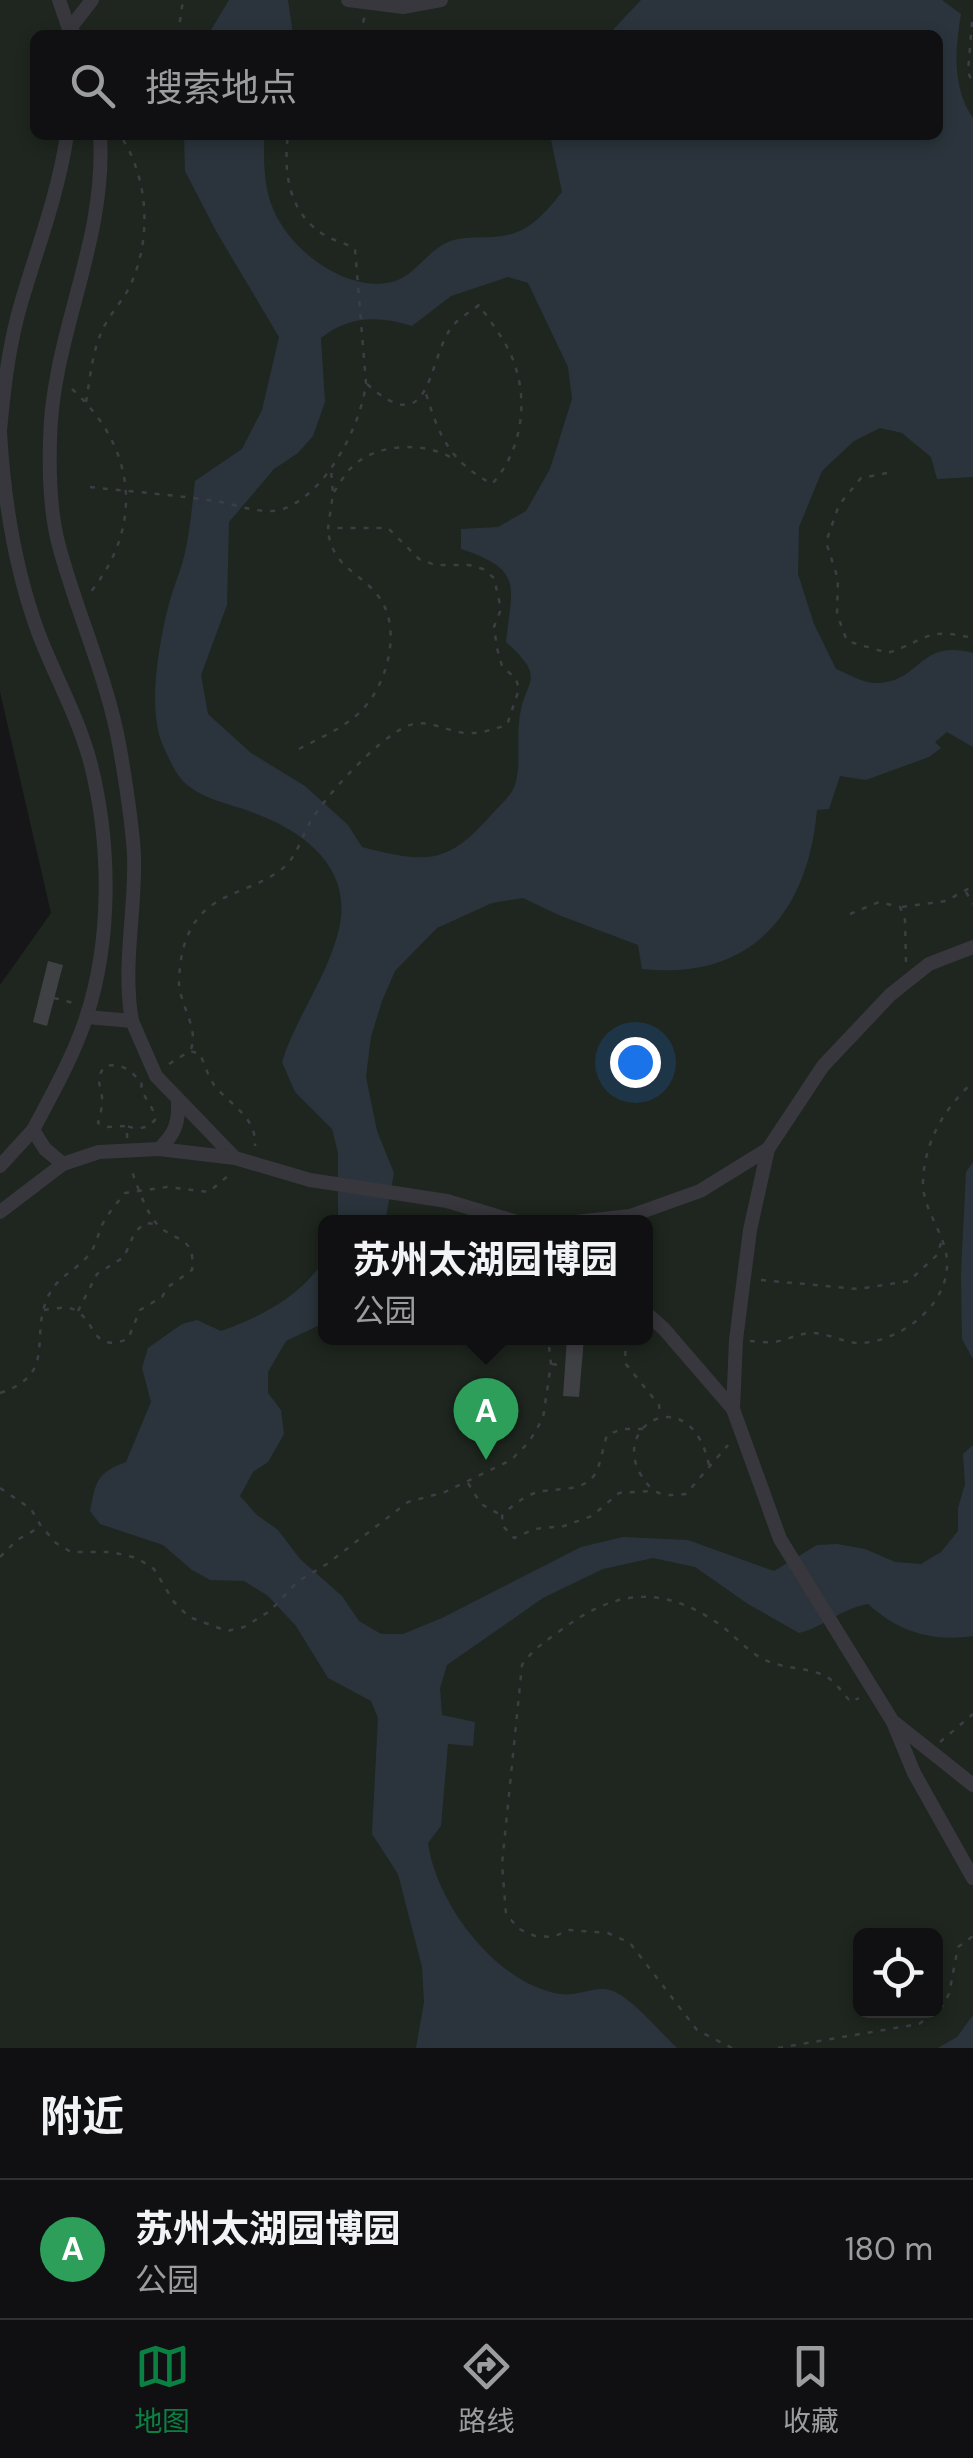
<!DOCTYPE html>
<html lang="zh">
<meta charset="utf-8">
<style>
:root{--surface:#101012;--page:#19191b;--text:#f1f3f6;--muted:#9c9d9f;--line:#303032;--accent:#0b8043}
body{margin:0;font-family:"DM Sans","Noto Sans SC",sans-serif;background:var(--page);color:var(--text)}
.controls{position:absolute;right:30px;bottom:30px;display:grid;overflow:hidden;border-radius:15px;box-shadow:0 5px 15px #0003}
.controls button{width:90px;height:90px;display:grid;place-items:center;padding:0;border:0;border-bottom:2px solid var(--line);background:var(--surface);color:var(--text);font:50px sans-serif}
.you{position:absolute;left:635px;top:1062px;width:35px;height:35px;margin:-25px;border:8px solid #fff;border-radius:50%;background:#1a73e8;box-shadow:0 0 0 15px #1a73e833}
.badge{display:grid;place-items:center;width:65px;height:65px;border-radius:50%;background:var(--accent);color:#fff;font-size:32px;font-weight:700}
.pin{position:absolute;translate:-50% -82px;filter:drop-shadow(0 2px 5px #0008)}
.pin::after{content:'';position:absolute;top:52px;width:35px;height:30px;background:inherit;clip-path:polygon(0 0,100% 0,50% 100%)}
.popup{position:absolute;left:318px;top:1215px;width:335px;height:130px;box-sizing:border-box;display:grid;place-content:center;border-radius:15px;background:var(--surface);filter:drop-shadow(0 2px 8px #0005);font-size:32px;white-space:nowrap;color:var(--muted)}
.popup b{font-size:38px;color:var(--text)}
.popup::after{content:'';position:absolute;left:50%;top:100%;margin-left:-20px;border:20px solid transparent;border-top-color:var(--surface)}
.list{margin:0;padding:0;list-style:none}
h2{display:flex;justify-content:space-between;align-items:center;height:130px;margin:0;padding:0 40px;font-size:42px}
h2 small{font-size:32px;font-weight:400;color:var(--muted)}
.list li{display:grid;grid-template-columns:65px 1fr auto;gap:30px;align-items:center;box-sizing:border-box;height:140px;padding:0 40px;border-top:2px solid var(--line)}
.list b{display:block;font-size:38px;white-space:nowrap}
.list p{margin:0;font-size:32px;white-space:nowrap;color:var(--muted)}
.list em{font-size:32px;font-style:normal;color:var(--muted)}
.icon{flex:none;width:55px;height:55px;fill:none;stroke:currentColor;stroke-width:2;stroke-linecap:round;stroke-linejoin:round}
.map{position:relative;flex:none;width:973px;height:2048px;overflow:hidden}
.search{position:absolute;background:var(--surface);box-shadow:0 5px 15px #0003;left:30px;right:30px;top:30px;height:110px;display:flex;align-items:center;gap:25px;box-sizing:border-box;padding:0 35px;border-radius:15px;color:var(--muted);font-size:38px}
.sheet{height:270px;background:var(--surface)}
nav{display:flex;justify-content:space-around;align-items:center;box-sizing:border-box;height:140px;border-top:2px solid var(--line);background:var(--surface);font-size:28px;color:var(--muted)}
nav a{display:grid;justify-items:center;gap:5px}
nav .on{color:var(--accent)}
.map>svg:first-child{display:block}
.green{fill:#1e261f;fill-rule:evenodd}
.water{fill:#2b343c;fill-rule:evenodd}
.building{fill:#404145}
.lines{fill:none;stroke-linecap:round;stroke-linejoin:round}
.path{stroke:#3d3e44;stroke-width:2.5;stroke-dasharray:5 8;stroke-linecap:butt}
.street{stroke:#37373d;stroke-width:14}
</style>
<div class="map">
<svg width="973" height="2048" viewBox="0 0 973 2048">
<rect width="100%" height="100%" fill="#161618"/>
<!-- green -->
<path class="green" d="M 0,0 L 973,0 L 973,2048 L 0,2048 L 0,985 L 51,913 L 0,692 ZM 35,35 L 938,35 L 938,135 L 35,135 ZM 326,1222 L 646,1222 L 646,1338 L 326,1338 ZM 860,1936 L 936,1936 L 936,2010 L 860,2010 Z"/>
<!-- water -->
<g class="water">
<polygon points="229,0 288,0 293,35 208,35"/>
<path d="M 641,0 L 942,0 L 961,14 C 955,49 952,88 973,118 L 973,477 L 937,479 L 931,457 L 902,433 L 880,428 L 854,441 L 822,471 L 799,527 L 798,574 L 814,624 L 836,669 C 847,673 861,682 873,683 C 922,685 916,638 973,653 L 973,747 L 947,732 L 935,742 L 941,748 L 929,757 L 866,780 L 840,776 L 829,809 L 817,810 C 808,913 751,981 642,969 L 638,945 L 561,916 L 523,898 L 492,903 L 437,928 L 395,971 L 382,1001 L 371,1037 L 366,1077 L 377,1131 L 394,1173 L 385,1222 L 338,1222 L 338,1153 L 332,1129 L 295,1092 L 282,1062 C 296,1017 328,976 339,929 C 353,869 306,832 254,813 C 232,804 203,800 185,783 C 176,775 167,755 162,743 C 147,707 160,637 170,600 C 174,586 180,572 184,557 C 190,532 192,507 195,481 L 242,449 L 262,410 L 279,337 L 216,231 L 185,171 L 184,135 L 264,135 C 264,161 263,187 274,211 C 291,251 347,293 392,282 C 414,277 427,251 448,242 C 465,235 484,239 502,236 C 530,232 545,213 562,192 L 550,135 L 938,135 L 938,35 L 608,35 ZM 508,277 L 528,283 L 568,367 L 572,399 L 550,469 L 526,511 L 498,527 L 461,529 L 461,549 C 524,570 512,585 506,642 C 550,682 523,677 519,723 C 517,743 521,766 515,785 C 512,795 499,806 491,815 C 447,866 425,863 362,847 L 348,825 L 305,786 L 251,753 L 208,714 L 201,675 L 227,605 L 229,522 L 274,469 L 298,453 L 313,436 L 325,402 L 321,338 C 348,316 379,315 412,326 L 451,296 Z"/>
<polygon points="973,1162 973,1359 962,1339 961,1274 966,1172"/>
<path d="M 326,1255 L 326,1322 L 286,1341 L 268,1372 L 268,1393 L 281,1410 L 284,1434 L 268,1462 L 253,1472 L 240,1496 L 257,1515 L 278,1530 L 300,1559 L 342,1596 L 359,1621 L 381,1634 L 403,1634 L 442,1618 L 581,1547 L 623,1537 L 688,1540 L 774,1571 L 817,1545 L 837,1544 L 865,1549 L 895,1562 L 921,1564 L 941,1552 L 958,1531 L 958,1508 L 965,1484 L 963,1454 L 973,1445 L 973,1636 C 932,1642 899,1632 868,1604 C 842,1608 824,1627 799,1633 L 748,1604 L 695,1567 L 653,1558 L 603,1569 L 543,1598 L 447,1665 L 440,1688 L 442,1715 L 475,1722 L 473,1746 L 448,1744 L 441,1826 L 428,1843 C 436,1903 496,1984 560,1994 C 578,1997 597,1984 613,1991 C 634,2000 660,2032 677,2048 L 416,2048 L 424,2002 L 422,1967 L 398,1874 L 372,1834 L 378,1718 L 371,1701 L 328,1678 L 296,1626 L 268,1596 L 244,1581 L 210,1580 L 192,1570 L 163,1545 L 100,1524 L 90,1511 C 96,1482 96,1473 126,1462 L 151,1402 L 142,1368 L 148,1348 L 182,1324 L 197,1320 L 221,1331 C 259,1318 308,1293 326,1255 Z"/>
<polygon points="973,2015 973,2048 938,2048 957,2037"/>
</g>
<!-- building -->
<g class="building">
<polygon points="48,961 63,965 47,1026 33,1022"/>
<polygon points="567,1338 584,1338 579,1397 563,1396"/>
</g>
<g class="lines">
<!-- path -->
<g class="path">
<polyline points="972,22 968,72 973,84"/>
<polyline points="178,35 183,0"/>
<polyline points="359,35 365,16"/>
<path d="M 367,384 C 430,441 427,367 449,331 C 455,320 469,313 479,305 C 488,318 498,331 506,345 C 531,390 525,447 492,484 C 450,461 440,438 426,394"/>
<path d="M 72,389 C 136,447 145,526 89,594"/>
<path d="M 86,402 C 90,379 92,354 101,333 C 108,316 122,302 130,286 C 152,239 149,178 120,135"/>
<path d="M 887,473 L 861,478 L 839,505 L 826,542 L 838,579 L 837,614 L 847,641 L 888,653 C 929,639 925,627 973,638"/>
<path d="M 90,487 C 133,492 178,495 221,502 C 240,506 264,515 283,509 C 326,494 361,426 366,383 L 355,249 C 346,243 335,241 326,236 C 289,215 283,173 288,135"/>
<path d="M 334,492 C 340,483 346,472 354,465 C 380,442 429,442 455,460"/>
<path d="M 299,749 C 319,738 342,729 359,713 C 386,688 402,633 381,600 C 364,573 331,569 328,529"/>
<polyline points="966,892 973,904"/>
<polyline points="902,907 946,901 973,886"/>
<polyline points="850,914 879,902 900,907 905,920 906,962"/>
<polyline points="54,998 73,1003"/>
<path d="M 191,1049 C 199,1029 180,1005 179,983 C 179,972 181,956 184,946 C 200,891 245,897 282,869 C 296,858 301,839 309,824 C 324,797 377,740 405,727 C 428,716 445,733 470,733 C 483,733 494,729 507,725 L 519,689 L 516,679 L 502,666 L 497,648 L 494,627 L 501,609 L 494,578 L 483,569 L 469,565 L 435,565 L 419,559 L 388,528 L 328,528 L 333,494 L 331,470"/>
<path d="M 169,1064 L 190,1051 L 200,1054 C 204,1063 208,1076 214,1085 C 230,1105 257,1117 255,1146"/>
<path d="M 125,1126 L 106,1127 L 98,1123 C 100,1115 103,1105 102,1097 C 100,1083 95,1079 105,1066 C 120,1063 132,1069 140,1083"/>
<path d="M 127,1138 L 127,1126 C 138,1130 146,1129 155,1120 C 155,1105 138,1094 142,1082"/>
<polyline points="761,1280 858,1289 909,1281 937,1255 941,1243"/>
<path d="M 44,1310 C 53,1309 68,1305 77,1311 C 97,1324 92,1353 128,1339 L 140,1310 L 162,1297 L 168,1287 L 192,1270 C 196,1235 175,1243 157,1224 C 145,1211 136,1182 130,1166"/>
<polyline points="78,1311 97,1274 124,1257 135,1232 145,1223 156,1224"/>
<polyline points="626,1338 625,1363 659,1405 660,1414"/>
<path d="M 750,1341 C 757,1341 766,1343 773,1342 C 785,1341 797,1334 810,1333 C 827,1332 845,1344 862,1343 C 905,1340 955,1300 946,1253 C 941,1228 922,1207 923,1181 C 925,1140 944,1109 973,1082"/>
<polyline points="552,1364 565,1366"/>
<path d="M 0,1393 C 61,1373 26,1334 51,1291 C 60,1276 74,1271 85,1259 C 95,1250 97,1237 102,1225 C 108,1213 117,1203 125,1193 L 167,1187 L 209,1192 L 230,1174"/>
<path d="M 643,1429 L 622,1429 L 607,1435 C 603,1446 601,1464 595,1474 C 583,1494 550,1487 535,1493 C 523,1497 510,1507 502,1516 L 503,1526 L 514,1538 L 535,1529 L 564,1526 L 592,1516 L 619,1493 L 651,1491"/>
<path d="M 709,1465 C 691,1380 610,1424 641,1475 C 653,1495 663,1497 686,1494 L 728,1445"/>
<polyline points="468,1483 481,1504 501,1515"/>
<polyline points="0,1488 31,1509 41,1526 56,1543 71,1552 111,1552 137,1558 154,1569 174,1602 189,1617 227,1631 244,1627 270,1611 297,1582 327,1564 408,1502 445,1492 511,1460 529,1442 543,1418 551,1364 548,1338"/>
<polyline points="0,1557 17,1540 40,1527"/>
<polyline points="940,1742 973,1714"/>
<path d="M 732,2048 L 697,2030 L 630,1943 L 608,1933 L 569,1930 L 553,1937 L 535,1936 L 519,1929 L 506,1914 L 502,1864 L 522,1665 C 533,1649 546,1641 561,1630 C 614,1591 659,1584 716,1622 C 733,1633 746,1651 765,1660 C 785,1670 811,1666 830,1679 C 838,1685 844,1695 851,1702 L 859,1698"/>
<polyline points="778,2048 919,2024 941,2008 949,1994 958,1947 973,1936"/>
</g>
<!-- street -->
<g class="street">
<polyline points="59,0 70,32"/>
<polyline points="348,0 403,7 441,0"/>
<polyline points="74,35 71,27 92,0"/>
<path d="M 100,135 C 107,242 52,334 50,440 C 49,474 50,513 59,546 C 77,614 108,679 120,749 C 126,784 132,820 134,855 C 136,911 122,965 132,1021"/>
<path d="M 0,431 C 4,387 9,343 22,300 C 39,243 58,194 67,135"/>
<path d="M 0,432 C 4,501 14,566 38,632 C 55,677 79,718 91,765 C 111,845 112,942 85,1021 C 72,1059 52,1094 33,1130 L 45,1149 L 63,1164"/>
<polyline points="87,1017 132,1021 156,1076 235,1158"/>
<path d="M 159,1149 C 175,1134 179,1123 178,1101"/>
<polyline points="768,1149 750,1230 736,1340 733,1409 780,1539 893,1722 914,1773 973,1878"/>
<polyline points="0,1166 33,1130"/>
<polyline points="0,1212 63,1164 99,1152 159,1149 235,1158 310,1180 447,1201 517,1222"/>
<polyline points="576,1222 630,1216 700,1191 768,1149 823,1066 890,995 929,964 973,947"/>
<polyline points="646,1313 664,1329 733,1409"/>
<polyline points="895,1723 973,1785"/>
</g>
</g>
</svg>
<div class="controls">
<button><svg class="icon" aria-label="locate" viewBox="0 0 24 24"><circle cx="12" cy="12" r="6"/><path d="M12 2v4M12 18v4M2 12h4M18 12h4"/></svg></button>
</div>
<div class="you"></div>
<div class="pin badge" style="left:486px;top:1460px;background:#2e9e5b">A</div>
<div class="popup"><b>苏州太湖园博园</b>公园</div>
<div class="search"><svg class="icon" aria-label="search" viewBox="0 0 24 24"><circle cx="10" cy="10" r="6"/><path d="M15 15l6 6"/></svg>搜索地点</div>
</div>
<section class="sheet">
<h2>附近<small></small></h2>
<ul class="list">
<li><span class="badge" style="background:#2e9e5b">A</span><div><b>苏州太湖园博园</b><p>公园</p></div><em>180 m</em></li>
</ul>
</section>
<nav>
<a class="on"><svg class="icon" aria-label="map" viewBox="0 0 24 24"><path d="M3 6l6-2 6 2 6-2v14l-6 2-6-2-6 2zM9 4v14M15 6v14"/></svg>地图</a>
<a><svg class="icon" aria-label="directions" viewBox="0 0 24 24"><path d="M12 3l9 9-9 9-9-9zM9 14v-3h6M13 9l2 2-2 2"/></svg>路线</a>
<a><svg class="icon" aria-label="saved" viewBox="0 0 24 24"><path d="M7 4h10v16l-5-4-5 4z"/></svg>收藏</a>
</nav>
